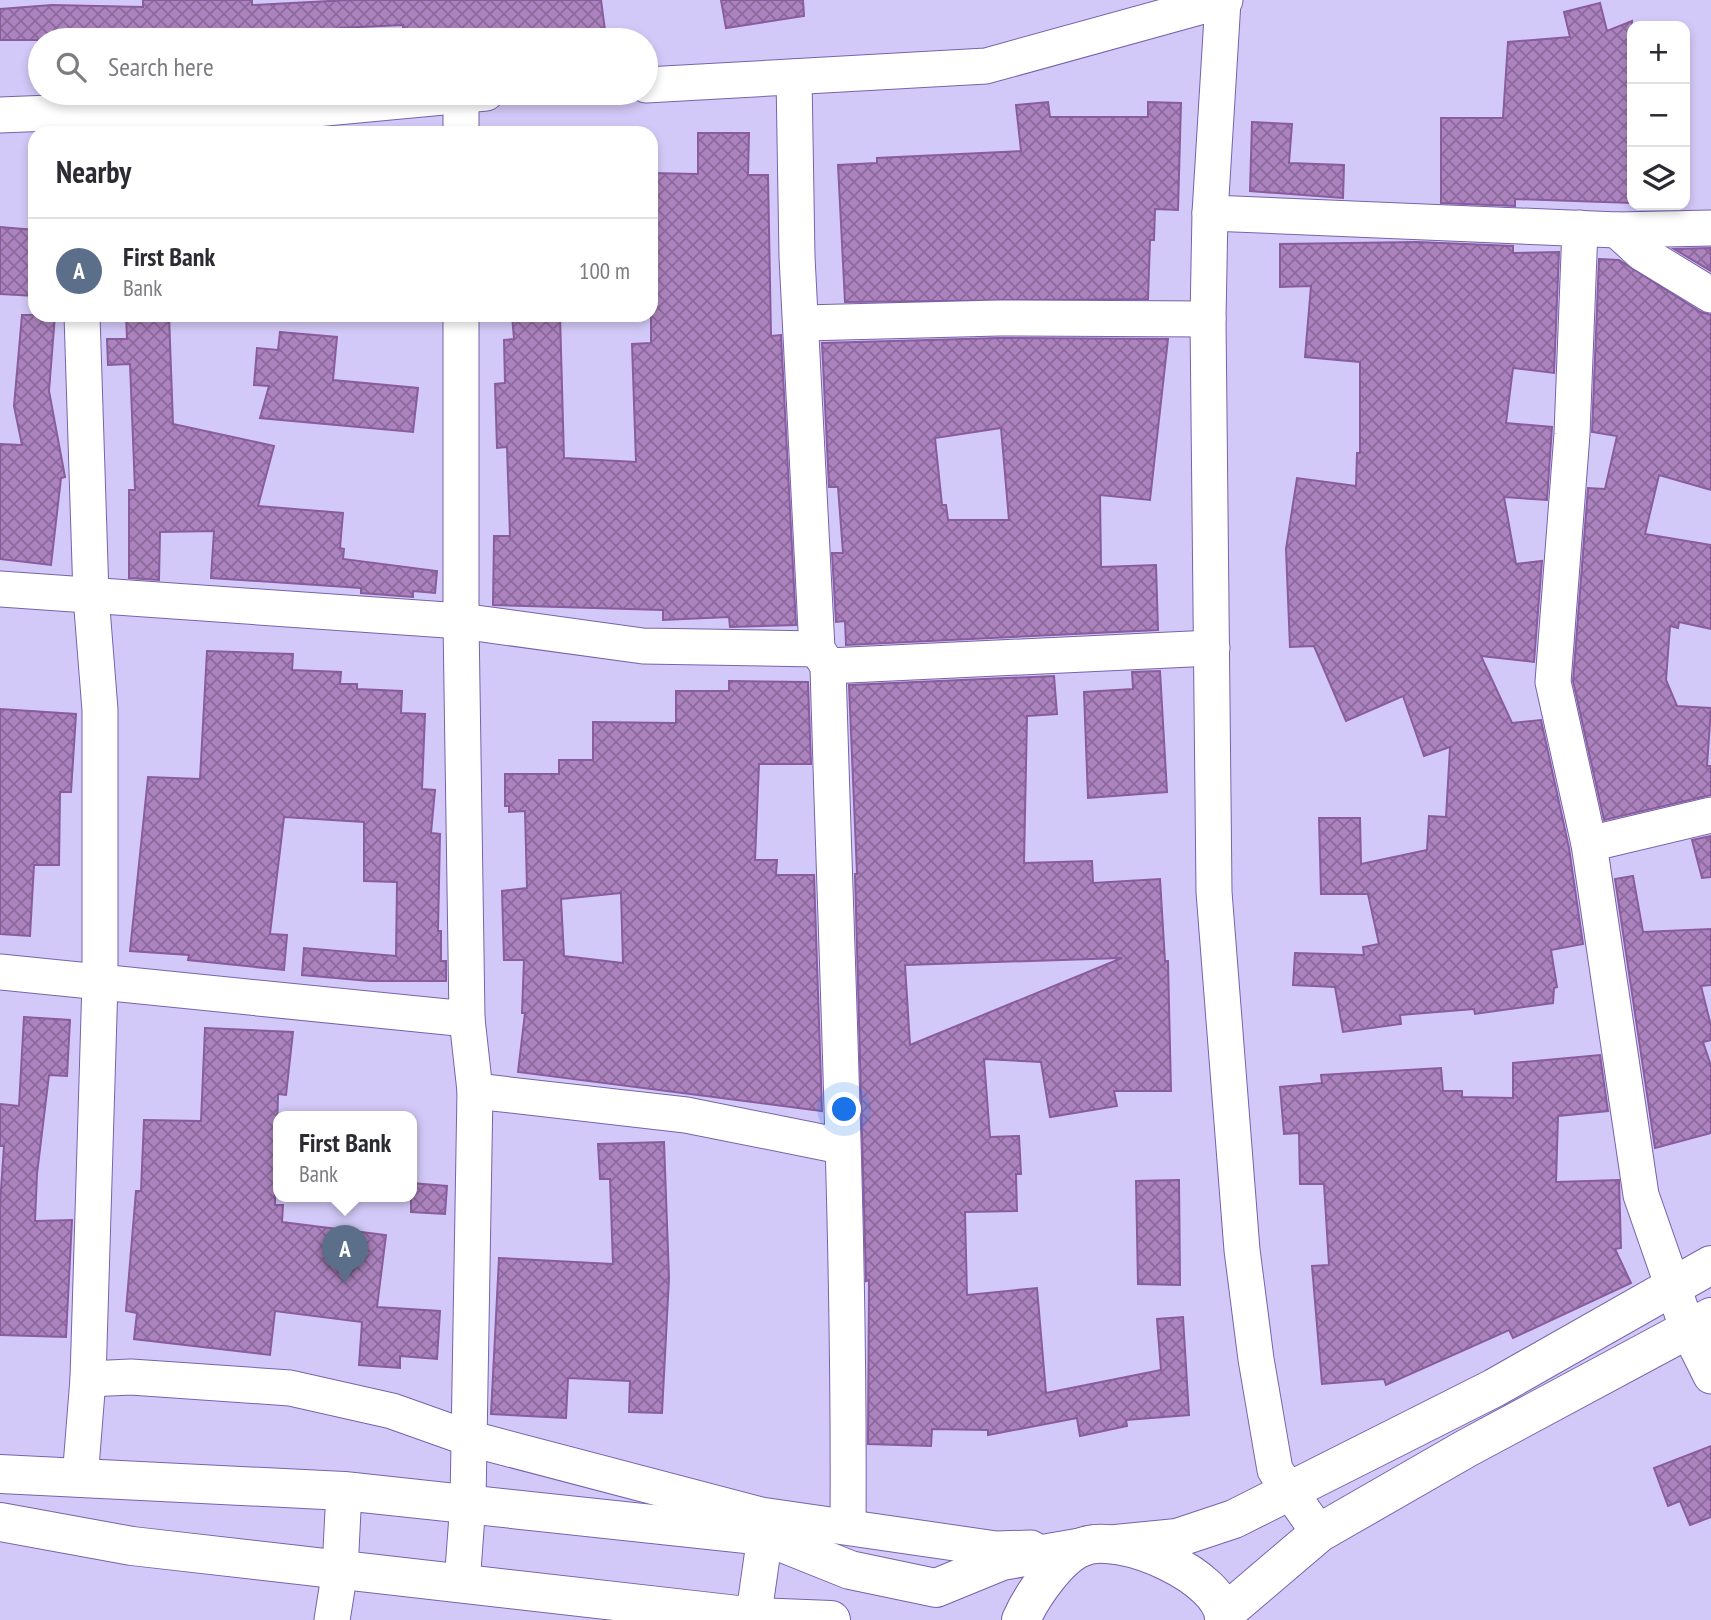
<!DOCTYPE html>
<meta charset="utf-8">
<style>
:root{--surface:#fff;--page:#f7f7f7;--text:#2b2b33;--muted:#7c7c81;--line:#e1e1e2;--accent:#717924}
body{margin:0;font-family:"PT Sans Narrow",sans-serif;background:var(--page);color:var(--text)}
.controls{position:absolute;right:21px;top:21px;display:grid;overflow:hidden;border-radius:14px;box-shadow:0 4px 10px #0003}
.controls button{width:63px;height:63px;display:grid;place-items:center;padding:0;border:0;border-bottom:2px solid var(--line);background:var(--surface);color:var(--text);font:35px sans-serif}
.you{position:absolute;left:845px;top:1110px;width:24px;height:24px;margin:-18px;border:5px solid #fff;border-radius:50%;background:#1a73e8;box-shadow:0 0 0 10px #1a73e833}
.badge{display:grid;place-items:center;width:46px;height:46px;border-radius:50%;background:var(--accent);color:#fff;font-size:23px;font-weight:700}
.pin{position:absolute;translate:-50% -58px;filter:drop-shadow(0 2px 4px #0008)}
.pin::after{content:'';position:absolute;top:37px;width:24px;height:21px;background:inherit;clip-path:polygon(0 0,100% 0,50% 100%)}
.popup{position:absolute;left:273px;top:1111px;width:144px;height:91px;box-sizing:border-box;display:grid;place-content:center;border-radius:14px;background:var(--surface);filter:drop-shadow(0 2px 5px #0005);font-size:23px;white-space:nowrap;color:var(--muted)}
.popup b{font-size:26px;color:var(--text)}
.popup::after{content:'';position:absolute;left:50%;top:100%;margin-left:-14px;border:14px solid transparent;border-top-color:var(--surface)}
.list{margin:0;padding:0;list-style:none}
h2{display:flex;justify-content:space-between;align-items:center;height:91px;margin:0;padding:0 28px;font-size:30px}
h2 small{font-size:23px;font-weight:400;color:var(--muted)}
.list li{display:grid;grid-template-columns:46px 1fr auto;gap:21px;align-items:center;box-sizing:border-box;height:105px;padding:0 28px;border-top:2px solid var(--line)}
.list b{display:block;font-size:26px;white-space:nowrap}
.list p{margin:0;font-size:23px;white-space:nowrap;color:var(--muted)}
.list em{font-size:23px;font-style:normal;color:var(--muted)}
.icon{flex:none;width:38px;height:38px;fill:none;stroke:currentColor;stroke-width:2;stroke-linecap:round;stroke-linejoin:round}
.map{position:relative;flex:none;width:1711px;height:1620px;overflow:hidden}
.search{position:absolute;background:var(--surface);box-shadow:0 4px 10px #0003;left:28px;top:28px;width:630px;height:77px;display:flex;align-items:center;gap:18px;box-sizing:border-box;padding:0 24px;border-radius:38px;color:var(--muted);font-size:26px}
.panel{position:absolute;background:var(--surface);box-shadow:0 4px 10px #0003;left:28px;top:126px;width:630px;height:196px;border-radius:21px}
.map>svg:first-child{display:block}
.building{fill:url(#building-cross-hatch);stroke:#895c9d;stroke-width:2;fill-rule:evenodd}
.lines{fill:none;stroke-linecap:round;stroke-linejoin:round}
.minor-casing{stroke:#7763ab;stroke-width:37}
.major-casing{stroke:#7763ab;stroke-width:40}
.minor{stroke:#fff;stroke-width:35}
.major{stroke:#fff;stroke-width:38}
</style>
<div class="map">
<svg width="1711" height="1620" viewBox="0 0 1711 1620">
<defs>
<pattern id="building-cross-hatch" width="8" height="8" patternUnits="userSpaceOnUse" patternTransform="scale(1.75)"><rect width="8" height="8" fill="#ac83be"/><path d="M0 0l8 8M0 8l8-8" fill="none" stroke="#8b6a9b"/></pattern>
</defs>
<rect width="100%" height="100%" fill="#d3c9f8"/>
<!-- building -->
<g class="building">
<polygon points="143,0 252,0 252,5 349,0 601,0 606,38 403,40 403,25 340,28 340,40 125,35 125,40 0,40 0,9 52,5 143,7"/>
<polygon points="721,0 803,0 804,16 726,28"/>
<polygon points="1600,3 1607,31 1632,21 1632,203 1515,199 1515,206 1441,203 1441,118 1503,118 1508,42 1570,37 1564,12"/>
<polygon points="1048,102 1050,117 1148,117 1148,102 1181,103 1178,210 1155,209 1154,240 1150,240 1148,299 845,302 838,165 877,163 877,158 1021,151 1016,105"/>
<polygon points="1252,122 1292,124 1289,163 1344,165 1343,198 1250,191"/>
<polygon points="698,133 749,133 748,175 768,175 771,336 781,335 796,625 730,627 729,617 663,620 663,610 493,605 494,536 510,536 507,447 497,448 495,384 505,383 504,340 514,339 512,315 560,315 564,458 636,462 632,344 651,343 651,173 698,174"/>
<polygon points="0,227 35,230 35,296 0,294"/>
<polygon points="1417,242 1513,246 1513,253 1559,252 1554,373 1513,368 1506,423 1552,427 1547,500 1504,497 1516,564 1542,561 1534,662 1481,656 1512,723 1541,720 1569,848 1583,944 1551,950 1557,987 1554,988 1553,1003 1475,1014 1474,1009 1400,1015 1401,1024 1343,1032 1335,987 1293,985 1295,953 1364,955 1363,947 1379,944 1368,894 1321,894 1319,818 1360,818 1361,864 1427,850 1429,816 1446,817 1450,747 1424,756 1403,696 1346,721 1314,646 1290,647 1286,549 1297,478 1356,486 1357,453 1360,453 1360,362 1305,357 1311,286 1280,287 1280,244"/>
<polygon points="1711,248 1711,271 1674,249"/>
<polygon points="1599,259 1619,260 1701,312 1711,315 1711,490 1659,475 1645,534 1711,545 1711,629 1679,622 1678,628 1670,626 1666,680 1677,706 1711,708 1707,766 1711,766 1711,795 1604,820 1573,681 1588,488 1605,489 1617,436 1592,432"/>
<polygon points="22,315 55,315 49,391 65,477 61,478 51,565 0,559 0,444 22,445 14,406"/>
<polygon points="126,315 169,315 173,424 274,446 258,506 343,513 340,548 344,549 343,559 437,571 435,593 413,591 413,597 361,593 361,588 211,578 214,531 160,532 159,580 129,578 129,490 135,490 130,364 108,365 107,339 127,339"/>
<polygon points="280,332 337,337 333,380 418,388 413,432 260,418 269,386 254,385 257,348 278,350"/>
<path d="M 999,338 L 1168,339 L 1150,500 L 1100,495 L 1101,567 L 1156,565 L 1158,630 L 846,645 L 845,621 L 836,622 L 832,553 L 843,553 L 838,487 L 829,487 L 822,343 ZM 1001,428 L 1009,520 L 948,520 L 946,505 L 942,505 L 935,438 Z"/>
<polygon points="207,651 293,654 292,670 341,672 340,684 357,684 357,689 402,691 401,713 425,714 422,789 435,790 431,833 440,834 438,931 441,931 441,961 446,961 446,981 370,981 302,975 304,948 396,956 397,882 364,881 364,822 284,817 270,934 287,935 284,970 188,960 189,955 130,951 148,777 200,779"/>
<polygon points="1160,671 1167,792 1088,798 1084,692 1133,689 1132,672"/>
<path d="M 1054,676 L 1057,714 L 1027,716 L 1024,863 L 1092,861 L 1093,883 L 1160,879 L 1165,961 L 1168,961 L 1171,1091 L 1114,1091 L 1117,1106 L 1050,1117 L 1041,1062 L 984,1059 L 990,1137 L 1019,1136 L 1021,1174 L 1016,1174 L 1017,1211 L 965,1212 L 967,1295 L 1037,1288 L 1046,1393 L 1161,1370 L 1157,1319 L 1183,1317 L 1189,1415 L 1126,1420 L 1127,1426 L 1080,1436 L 1077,1418 L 988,1435 L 988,1430 L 932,1429 L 931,1446 L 868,1444 L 869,1280 L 866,1281 L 855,874 L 857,874 L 849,685 ZM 1122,958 L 910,1045 L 905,965 Z"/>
<path d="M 729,681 L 808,682 L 811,764 L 759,764 L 755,860 L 777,860 L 776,875 L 814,875 L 822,1111 L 518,1072 L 525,1013 L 522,1013 L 524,960 L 504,960 L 502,891 L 527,888 L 525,811 L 509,812 L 509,806 L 505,806 L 505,774 L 559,774 L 559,760 L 593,760 L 593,722 L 676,723 L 676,691 L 729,691 ZM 621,893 L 623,963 L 564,956 L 561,899 Z"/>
<polygon points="0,709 76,714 71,792 60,792 59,865 34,865 30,936 0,934"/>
<polygon points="1711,836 1711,877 1702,878 1692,840"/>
<polygon points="1633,876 1643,932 1711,929 1711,985 1701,986 1711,1026 1711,1040 1703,1042 1711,1066 1711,1133 1655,1148 1615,879"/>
<polygon points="24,1017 70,1020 67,1076 49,1075 37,1174 35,1221 72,1220 66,1337 0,1335 0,1204 4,1146 0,1146 0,1104 19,1106"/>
<polygon points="205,1028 293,1032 286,1095 278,1094 275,1205 283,1205 282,1222 386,1235 377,1307 440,1311 437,1359 400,1356 400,1368 359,1365 362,1322 275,1311 270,1355 134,1339 137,1313 126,1311 136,1191 141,1191 144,1120 201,1121"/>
<polygon points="1600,1055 1608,1111 1558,1116 1556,1182 1619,1180 1621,1248 1615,1249 1631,1283 1513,1338 1509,1330 1386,1385 1384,1379 1322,1384 1312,1266 1329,1265 1324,1184 1300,1184 1299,1133 1284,1134 1280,1087 1322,1083 1321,1075 1441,1068 1443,1091 1462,1091 1462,1097 1513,1098 1513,1063"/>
<polygon points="664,1142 669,1278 662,1413 629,1412 630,1381 568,1378 566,1418 491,1414 499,1258 613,1264 610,1179 600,1179 598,1144"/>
<polygon points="1179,1180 1180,1285 1138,1284 1136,1181"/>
<polygon points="411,1183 447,1186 445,1214 411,1212"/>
<polygon points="1711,1446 1711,1517 1690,1525 1680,1501 1668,1506 1654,1468"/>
</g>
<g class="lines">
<defs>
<g id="minor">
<polyline points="1223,1 1210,213 1208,319 1214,892 1242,1250 1256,1359 1275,1470 1319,1533"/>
<path d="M 794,77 L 797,257 L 817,649 L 828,666 C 836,953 850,1240 848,1527"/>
<polyline points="646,85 986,66 1225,0"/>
<polyline points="0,115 76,112 283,112 486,93"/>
<polyline points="461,133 461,94"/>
<polyline points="1210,213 1617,230 1711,228"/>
<polyline points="1580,228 1572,434 1553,682 1589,844 1641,1195 1688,1330 1711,1376"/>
<polyline points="1617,230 1642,253 1711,295"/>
<polyline points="461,315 461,621 467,1019 475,1091 468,1502 462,1584"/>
<polyline points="803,323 999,318 1208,319"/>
<polyline points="0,589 461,621 643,646 817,649"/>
<polyline points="828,666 1212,648"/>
<polyline points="1589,844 1711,815"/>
<polyline points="0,972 467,1019"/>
<polyline points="475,1091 686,1115 841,1146"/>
<polyline points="88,1379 131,1377 290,1388 392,1411 468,1438 761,1515 996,1549 1031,1548"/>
<polyline points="80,1479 88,1379 100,982 100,710 91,596 82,315"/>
<polyline points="332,1620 340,1570 344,1491"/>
<polyline points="753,1620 765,1536"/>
</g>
<g id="major">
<polyline points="0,1474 344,1491 765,1536 850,1570 936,1588 1002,1561 1083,1547"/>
<polyline points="0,1522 132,1546 755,1617 831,1620"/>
<polyline points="1116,1544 1177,1538 1234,1519 1494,1388 1711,1265"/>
<polyline points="1224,1614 1319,1533 1467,1448 1711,1317"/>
<path d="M 1021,1620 C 1031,1597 1058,1557 1082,1547 C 1119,1531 1225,1577 1224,1620"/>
</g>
</defs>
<!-- minor casing -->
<use href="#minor" class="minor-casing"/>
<!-- major casing -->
<use href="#major" class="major-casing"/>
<!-- minor -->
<use href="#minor" class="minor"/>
<!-- major -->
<use href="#major" class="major"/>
</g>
</svg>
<div class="controls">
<button>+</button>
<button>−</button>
<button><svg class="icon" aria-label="layers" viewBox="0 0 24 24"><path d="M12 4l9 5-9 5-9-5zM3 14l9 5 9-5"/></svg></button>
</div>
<div class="you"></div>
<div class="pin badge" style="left:345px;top:1283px;background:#5c6f8a">A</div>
<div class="popup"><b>First Bank</b>Bank</div>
<div class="search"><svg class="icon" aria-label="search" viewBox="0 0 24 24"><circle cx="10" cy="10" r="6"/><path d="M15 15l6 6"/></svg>Search here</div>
<section class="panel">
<h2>Nearby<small></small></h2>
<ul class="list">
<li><span class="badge" style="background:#5c6f8a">A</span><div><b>First Bank</b><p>Bank</p></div><em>100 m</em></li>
</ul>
</section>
</div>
